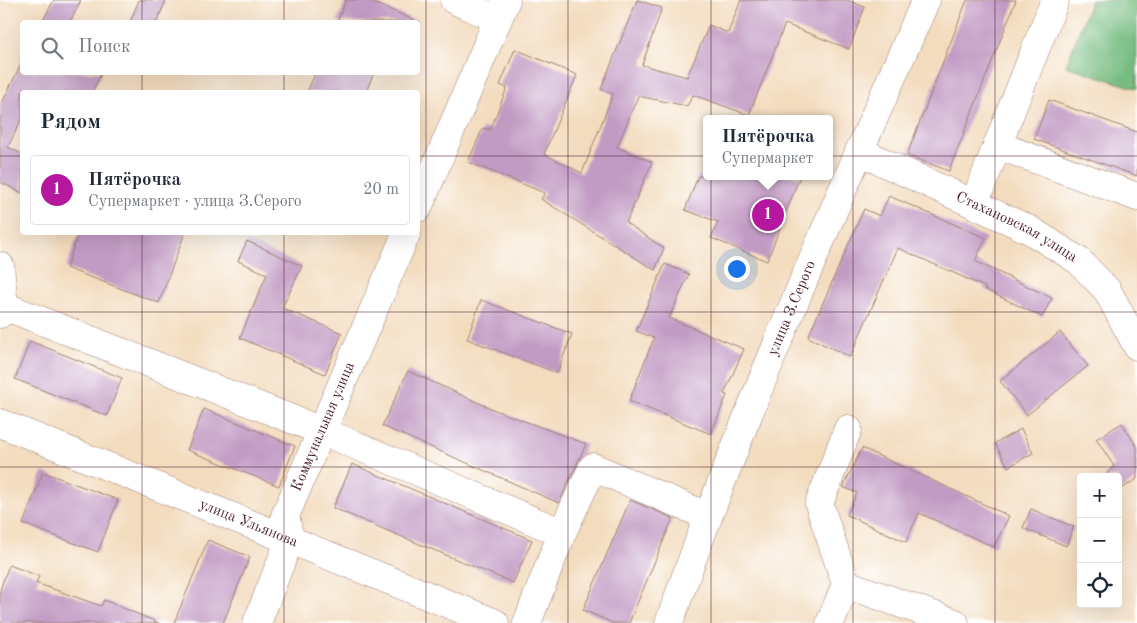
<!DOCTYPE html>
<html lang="ru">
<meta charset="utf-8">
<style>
:root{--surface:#fff;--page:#f2f2f3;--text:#1f2937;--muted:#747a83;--line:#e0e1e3;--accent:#b5179e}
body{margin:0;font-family:"Old Standard TT",serif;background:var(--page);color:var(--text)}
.controls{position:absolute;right:15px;bottom:15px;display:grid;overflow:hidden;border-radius:5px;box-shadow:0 5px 20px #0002}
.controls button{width:45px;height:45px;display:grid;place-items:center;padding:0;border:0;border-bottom:1px solid var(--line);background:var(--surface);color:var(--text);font:25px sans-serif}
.you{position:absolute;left:736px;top:268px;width:18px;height:18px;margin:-12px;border:4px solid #fff;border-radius:50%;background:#1a73e8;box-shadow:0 0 0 8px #1a73e833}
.badge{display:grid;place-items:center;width:32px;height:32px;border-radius:50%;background:var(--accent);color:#fff;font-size:16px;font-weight:700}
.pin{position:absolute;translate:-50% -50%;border:2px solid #fff;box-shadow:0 1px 5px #0006}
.popup{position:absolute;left:703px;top:115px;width:130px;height:65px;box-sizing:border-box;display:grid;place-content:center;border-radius:5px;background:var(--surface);filter:drop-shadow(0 1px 4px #0005);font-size:16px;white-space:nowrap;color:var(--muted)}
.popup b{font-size:19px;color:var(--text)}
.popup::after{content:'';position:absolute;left:50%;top:100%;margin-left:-10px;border:10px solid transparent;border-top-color:var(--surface)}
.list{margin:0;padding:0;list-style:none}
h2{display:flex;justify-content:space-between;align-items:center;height:65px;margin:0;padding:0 20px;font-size:21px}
h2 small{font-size:16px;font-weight:400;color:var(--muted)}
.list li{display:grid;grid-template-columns:32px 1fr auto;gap:15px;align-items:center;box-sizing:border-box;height:70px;margin:0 10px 10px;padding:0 10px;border:1px solid var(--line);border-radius:5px}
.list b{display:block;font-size:19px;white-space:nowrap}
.list p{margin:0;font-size:16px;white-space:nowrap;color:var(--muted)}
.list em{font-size:16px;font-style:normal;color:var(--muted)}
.icon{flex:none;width:28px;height:28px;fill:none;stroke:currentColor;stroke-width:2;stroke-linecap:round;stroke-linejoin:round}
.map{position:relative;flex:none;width:1137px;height:623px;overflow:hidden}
.search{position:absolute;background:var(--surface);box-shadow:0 5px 20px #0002;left:20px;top:20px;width:400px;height:55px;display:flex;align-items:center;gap:12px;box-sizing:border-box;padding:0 18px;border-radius:5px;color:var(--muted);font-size:19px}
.panel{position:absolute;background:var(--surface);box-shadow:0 5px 20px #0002;left:20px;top:90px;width:400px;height:145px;border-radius:5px}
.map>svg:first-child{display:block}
.forest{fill:#76bc80;stroke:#606e56}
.building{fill:#c29bc4}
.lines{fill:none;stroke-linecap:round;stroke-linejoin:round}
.minor-casing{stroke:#9e7e74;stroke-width:29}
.minor{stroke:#fff;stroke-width:28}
.grid{fill:none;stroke:#4a1f2b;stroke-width:1;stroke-opacity:0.55}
.labels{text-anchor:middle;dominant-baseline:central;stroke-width:4.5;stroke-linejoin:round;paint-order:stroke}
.street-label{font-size:15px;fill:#4a1f2b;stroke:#fff}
</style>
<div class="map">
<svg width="1137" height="623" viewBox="0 0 1137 623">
<rect width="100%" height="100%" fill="#fff"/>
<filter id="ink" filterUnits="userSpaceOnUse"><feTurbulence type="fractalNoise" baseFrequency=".02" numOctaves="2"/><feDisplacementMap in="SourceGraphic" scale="10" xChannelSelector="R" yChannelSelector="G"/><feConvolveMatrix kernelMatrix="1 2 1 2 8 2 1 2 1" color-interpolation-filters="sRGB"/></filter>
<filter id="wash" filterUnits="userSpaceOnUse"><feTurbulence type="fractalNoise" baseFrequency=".0096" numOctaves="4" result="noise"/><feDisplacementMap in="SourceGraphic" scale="20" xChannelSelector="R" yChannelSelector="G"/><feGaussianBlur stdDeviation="1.12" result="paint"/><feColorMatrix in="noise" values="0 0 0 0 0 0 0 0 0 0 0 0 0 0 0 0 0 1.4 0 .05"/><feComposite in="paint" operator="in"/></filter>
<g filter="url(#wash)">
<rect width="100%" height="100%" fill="#f3dcbe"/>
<!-- forest -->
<polygon class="forest" points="1091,0 1137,0 1137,89 1066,66"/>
<g id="blocks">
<!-- building -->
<g class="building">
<polygon points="54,0 81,0 70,22 42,22"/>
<polygon points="139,0 166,0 157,22 130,22"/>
<polygon points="346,0 367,0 419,22 337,22"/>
<polygon points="637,0 662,8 642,65 687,77 709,25 728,33 741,0 847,0 865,7 849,49 785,24 749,115 693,95 687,106 638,96 617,147 652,162 626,223 664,248 655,270 541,199 545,193 468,162 483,128 490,130 507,88 500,85 515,49 577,75 544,154 582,173 613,94 601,89"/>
<polygon points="967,0 1016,0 949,171 907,155"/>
<polygon points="22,62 22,72 102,72 92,92 22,92 22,118 8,147 22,154 22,193 0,182 0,107"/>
<polygon points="316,72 374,72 366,92 307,92"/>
<polygon points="1049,100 1137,132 1137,176 1034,139"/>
<polygon points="698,176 800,176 767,261 711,238 718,222 685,210"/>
<polygon points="889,196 986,238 975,261 1052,298 1042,317 984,289 985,287 898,248 850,357 808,337 864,209 880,216"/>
<polygon points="79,232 185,232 159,303 66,268"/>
<polygon points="247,241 302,266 282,308 342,333 325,374 240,338 267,274 238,261"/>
<polygon points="665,264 689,274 669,318 744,349 724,394 727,395 711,434 629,401 654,338 636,331"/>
<polygon points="481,300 572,334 557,373 467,339"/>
<polygon points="1060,332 1088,366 1027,415 1000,381"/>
<polygon points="30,341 122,378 107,416 15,379"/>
<polygon points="408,371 495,410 586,444 559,503 382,426"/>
<polygon points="204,409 295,446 279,486 187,450"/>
<polygon points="1122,423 1137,447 1137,479 1118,491 1118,477 1104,477 1114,466 1096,439"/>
<polygon points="1021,429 1033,453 1008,467 995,443"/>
<polygon points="862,448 1009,516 994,547 919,513 906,542 847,515 857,493 843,487"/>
<polygon points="352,464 532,540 513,583 333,508"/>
<polygon points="43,472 118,500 98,552 23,524"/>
<polygon points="630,500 673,518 629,623 613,623 583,610"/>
<polygon points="1031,509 1074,527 1066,546 1023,528"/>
<polygon points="208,540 250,557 223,623 174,623"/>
<polygon points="9,565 39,576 36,583 101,606 104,600 159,623 0,623 0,590"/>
</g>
</g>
</g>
<g filter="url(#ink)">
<use href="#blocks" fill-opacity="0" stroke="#9e7e74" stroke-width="1"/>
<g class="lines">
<defs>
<g id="minor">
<polyline points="454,0 498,19"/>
<polyline points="997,145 1137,197"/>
<path id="s1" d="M 859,151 L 1030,230 L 1079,261 L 1107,290 L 1137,346"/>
<polyline points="974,204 1055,0"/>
<polyline points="418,208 506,0"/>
<polyline points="0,266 4,306"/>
<polyline points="0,314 4,306 322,431 562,533 527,623"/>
<path id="s2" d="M 0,423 L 495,623"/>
<polyline points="562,533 593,467 707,516"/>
<polyline points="846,584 819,504 848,429"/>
<path id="s3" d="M 257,623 L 290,539 L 285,516 L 407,232"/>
<path id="s4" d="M 669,623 C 744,412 835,205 926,0"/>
<polyline points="830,623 846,584 955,623"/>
</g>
</defs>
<!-- minor casing -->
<use href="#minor" class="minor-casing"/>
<!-- minor -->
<use href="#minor" class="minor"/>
</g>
</g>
<!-- grid -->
<path class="grid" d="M 142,0 L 142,22M 284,0 L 284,22M 426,0 L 426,623M 568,0 L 568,623M 711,0 L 711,623M 853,0 L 853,623M 995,0 L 995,623M 142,72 L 142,92M 284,72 L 284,92M 0,156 L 22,156M 418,156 L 1137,156M 142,232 L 142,623M 284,232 L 284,623M 0,312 L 1137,312M 0,467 L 1137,467"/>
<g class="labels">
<!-- street labels -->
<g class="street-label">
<text stroke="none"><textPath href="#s1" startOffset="175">Стахановская улица</textPath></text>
<text stroke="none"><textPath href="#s4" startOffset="338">улица З.Серого</textPath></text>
<text stroke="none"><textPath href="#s3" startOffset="211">Коммунальная улица</textPath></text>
<text stroke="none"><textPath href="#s2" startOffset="268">улица Ульянова</textPath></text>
</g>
</g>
</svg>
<div class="controls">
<button>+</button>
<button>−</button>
<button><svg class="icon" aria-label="locate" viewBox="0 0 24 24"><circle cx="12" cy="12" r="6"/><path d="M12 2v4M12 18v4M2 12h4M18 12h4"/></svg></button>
</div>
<div class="you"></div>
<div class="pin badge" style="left:768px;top:215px">1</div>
<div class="popup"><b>Пятёрочка</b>Супермаркет</div>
<div class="search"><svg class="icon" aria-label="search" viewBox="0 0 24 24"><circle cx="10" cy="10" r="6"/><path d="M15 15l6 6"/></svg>Поиск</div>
<section class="panel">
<h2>Рядом<small></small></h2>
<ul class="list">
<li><span class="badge">1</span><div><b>Пятёрочка</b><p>Супермаркет · улица З.Серого</p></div><em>20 m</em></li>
</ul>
</section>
</div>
